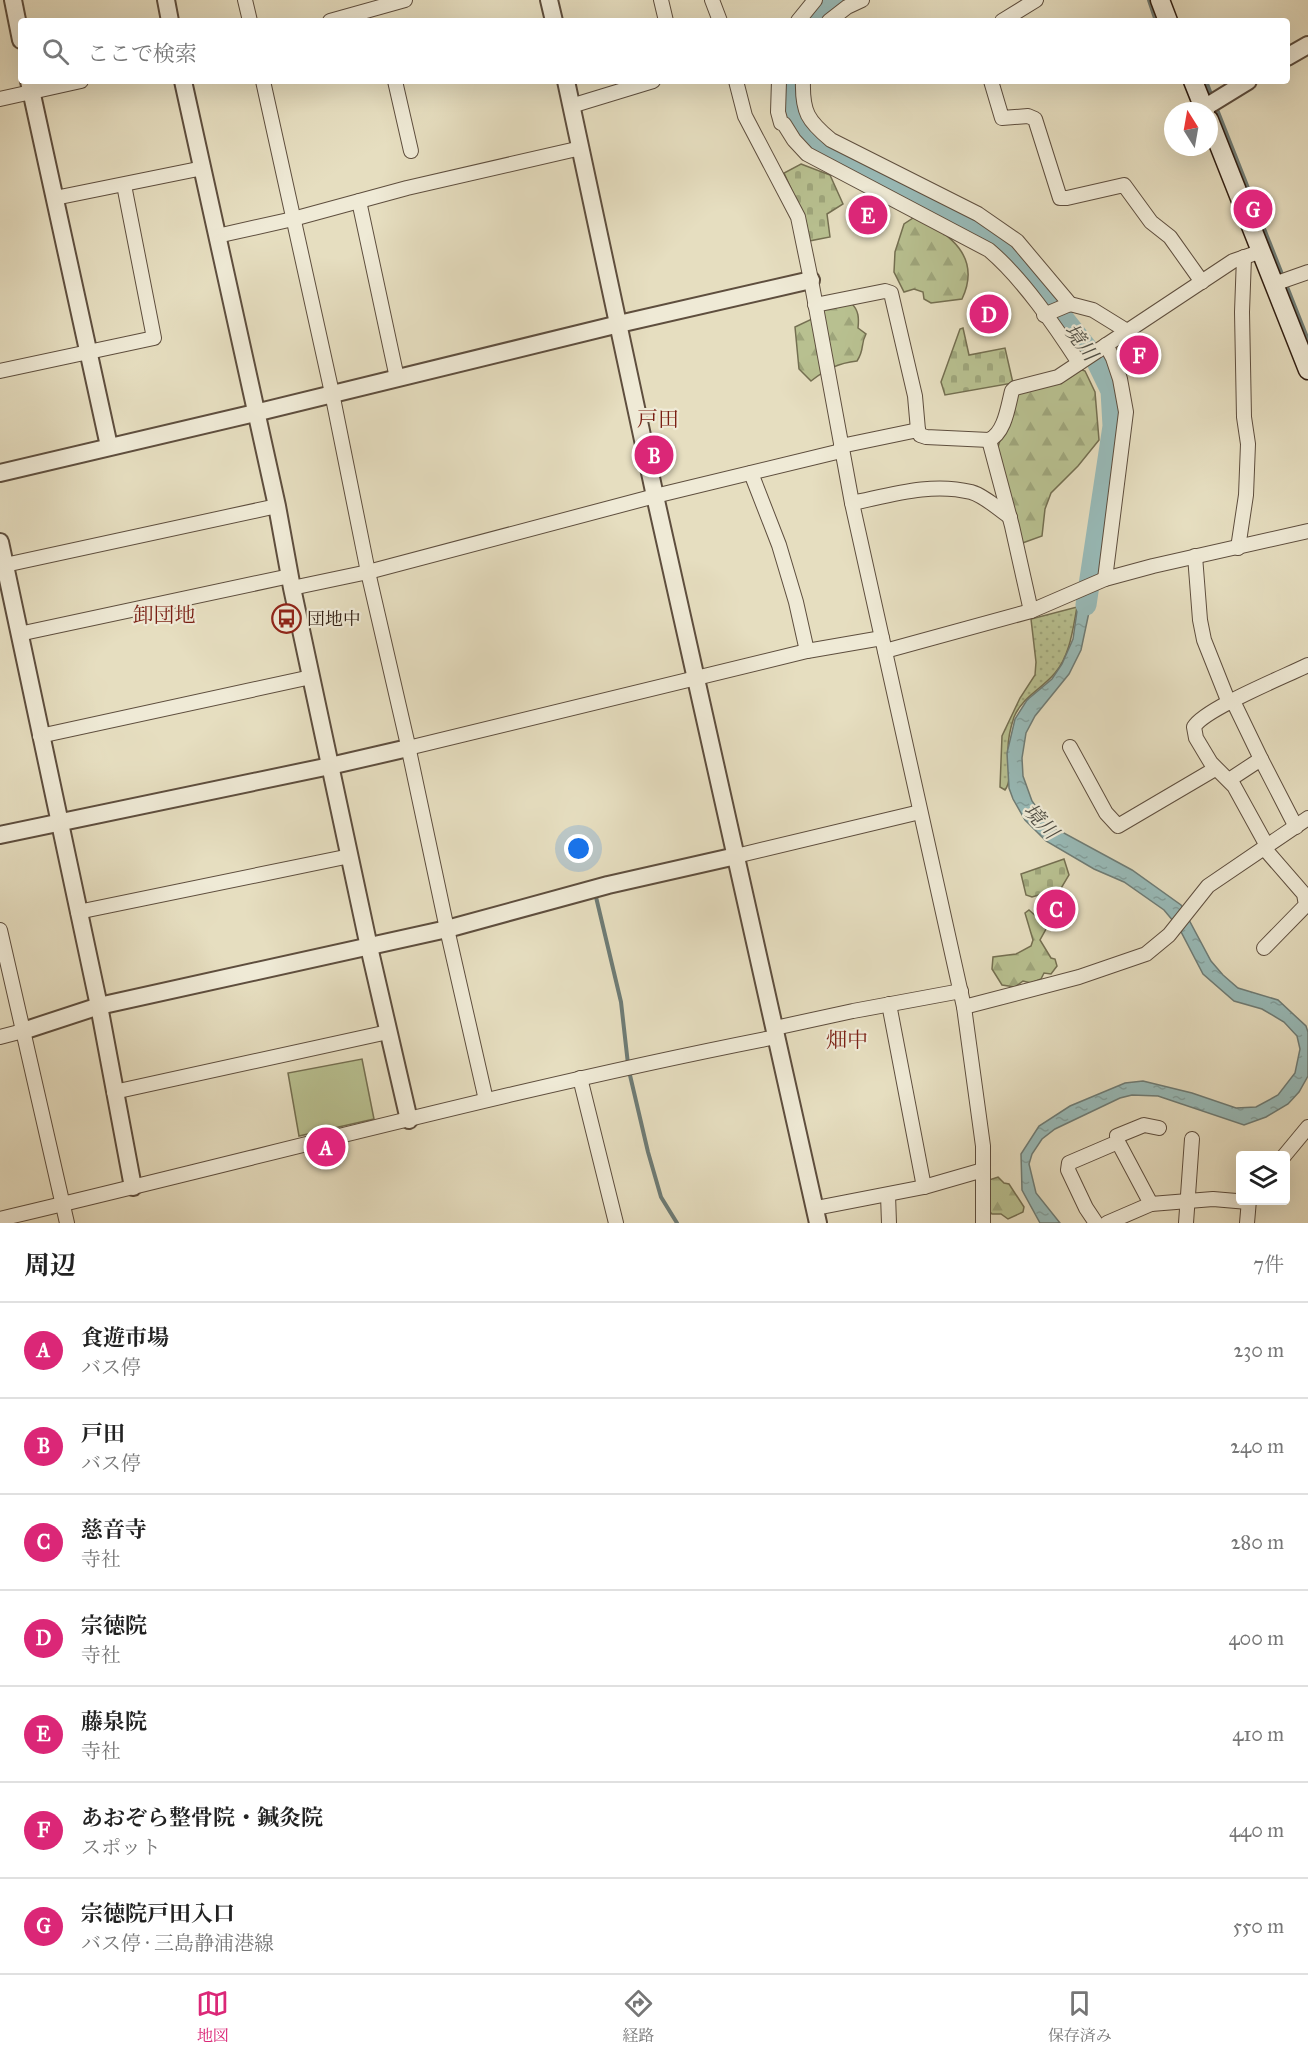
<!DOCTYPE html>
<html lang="ja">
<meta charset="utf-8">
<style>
:root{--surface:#fff;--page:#f2f2f2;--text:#222;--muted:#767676;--line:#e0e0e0;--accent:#db2777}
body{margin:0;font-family:"IM FELL Great Primer","Noto Serif JP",serif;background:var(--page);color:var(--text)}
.controls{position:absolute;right:18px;bottom:18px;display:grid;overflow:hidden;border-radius:6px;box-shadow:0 6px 24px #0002}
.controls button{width:54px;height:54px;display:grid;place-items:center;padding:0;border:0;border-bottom:2px solid var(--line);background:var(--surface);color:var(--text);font:30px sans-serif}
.compass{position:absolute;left:1164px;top:102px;width:54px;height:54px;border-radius:50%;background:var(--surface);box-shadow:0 6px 24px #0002;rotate:349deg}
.you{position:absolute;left:579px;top:849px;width:21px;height:21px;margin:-15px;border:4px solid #fff;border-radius:50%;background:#1a73e8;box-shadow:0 0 0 9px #1a73e833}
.badge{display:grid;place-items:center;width:39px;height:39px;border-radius:50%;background:var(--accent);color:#fff;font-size:20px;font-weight:700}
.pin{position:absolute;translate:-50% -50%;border:3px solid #fff;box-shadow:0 2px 6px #0006}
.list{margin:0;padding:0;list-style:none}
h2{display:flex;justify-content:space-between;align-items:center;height:78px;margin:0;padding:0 24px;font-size:26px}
h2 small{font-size:20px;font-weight:400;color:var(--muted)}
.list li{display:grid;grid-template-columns:39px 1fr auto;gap:18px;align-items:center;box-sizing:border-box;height:96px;padding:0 24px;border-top:2px solid var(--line)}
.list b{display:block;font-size:22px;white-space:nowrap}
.list p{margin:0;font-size:20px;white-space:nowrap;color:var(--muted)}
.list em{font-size:20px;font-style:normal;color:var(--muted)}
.icon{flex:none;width:33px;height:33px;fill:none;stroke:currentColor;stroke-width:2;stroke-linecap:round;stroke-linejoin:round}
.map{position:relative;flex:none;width:1308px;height:1223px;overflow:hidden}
.search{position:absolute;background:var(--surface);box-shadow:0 6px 24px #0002;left:18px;right:18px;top:18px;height:66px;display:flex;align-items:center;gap:15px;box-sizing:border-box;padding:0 21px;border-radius:6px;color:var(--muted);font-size:22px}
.sheet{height:750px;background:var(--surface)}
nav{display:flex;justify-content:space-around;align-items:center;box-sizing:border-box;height:84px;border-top:2px solid var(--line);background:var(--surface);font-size:16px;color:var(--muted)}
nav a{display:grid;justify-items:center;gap:3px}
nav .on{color:var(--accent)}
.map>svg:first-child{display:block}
.grass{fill:url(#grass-dots);stroke:#746f51;stroke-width:1.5}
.forest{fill:url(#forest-firs);stroke:#746f51;stroke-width:1.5}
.cemetery{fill:url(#cemetery-stones);stroke:#746f51;stroke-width:1.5}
.garden{fill:#b8c090;stroke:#746f51;stroke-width:1.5}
.water{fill:url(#water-ripples);stroke:#6e7c76;stroke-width:1.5}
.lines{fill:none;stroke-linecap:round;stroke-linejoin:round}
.stream{stroke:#6e7c76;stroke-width:4}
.river{stroke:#98bbb9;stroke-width:21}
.minor-casing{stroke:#5e4e3e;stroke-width:16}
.tertiary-casing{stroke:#5e4e3e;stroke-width:20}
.secondary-casing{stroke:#301e12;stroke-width:21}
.minor{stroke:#efead6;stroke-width:14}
.tertiary{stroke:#efead6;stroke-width:16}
.secondary{stroke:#efead6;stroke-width:18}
.labels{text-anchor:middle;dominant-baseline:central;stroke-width:4.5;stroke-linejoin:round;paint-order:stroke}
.poi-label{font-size:18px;fill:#301e12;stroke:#efead6;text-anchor:start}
.water-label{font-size:20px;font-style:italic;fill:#4f4d44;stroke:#efead6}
.quarter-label{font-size:21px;fill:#7a1f14;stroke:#efead6}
</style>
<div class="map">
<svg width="1308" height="1223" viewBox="0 0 1308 1223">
<defs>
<pattern id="grass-dots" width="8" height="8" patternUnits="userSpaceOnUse" patternTransform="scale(1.5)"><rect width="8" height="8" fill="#b8c090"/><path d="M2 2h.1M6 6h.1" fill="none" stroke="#9ea57b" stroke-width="1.8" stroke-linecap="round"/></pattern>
<pattern id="forest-firs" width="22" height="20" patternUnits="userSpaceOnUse" patternTransform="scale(1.5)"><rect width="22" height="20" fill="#b8c090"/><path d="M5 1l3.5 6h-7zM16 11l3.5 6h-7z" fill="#9ea57b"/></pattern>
<pattern id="cemetery-stones" width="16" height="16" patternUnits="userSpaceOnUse" patternTransform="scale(1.5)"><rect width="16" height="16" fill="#b8c090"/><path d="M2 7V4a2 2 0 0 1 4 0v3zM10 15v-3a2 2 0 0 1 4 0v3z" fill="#9ea57b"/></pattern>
<pattern id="water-ripples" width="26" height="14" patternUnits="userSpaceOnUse" patternTransform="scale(1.5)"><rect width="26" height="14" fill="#98bbb9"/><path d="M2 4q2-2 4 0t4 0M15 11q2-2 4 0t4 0" fill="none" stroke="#83a09e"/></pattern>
</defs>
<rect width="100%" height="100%" fill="#e6dec0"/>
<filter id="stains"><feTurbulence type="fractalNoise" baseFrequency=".00333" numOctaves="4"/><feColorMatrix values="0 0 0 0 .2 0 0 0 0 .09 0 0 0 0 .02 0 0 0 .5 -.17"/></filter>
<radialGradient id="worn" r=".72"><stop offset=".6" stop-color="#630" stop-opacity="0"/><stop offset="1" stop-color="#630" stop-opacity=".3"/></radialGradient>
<!-- grass -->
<path class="grass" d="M 1077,607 C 1073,628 1070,656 1055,673 C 1042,689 1023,696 1014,717 C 1011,726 1008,740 1008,749 C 1007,763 1013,779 1005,790 L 1000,787 L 1002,736 L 1020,698 L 1035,675 L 1036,662 L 1031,619 Z"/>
<!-- forest -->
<g class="forest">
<path d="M 916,216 C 950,234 982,257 962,299 L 931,303 L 924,299 L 923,292 L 914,289 L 904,292 L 894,272 L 895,252 L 904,224 Z"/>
<path d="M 851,303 C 859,310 859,319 858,328 L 866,334 C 860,345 865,349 857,361 C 838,363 825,370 811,381 L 799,369 L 795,327 L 810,320 L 820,308 Z"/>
<polygon points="1080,369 1085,371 1095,392 1099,440 1078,466 1051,493 1045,509 1042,536 1017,545 997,450 1014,396"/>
<polygon points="1029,910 1038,918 1046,929 1040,940 1051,958 1055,959 1057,966 1051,974 1044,973 1041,979 1031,983 1023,981 1015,987 1002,985 992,969 993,957 1016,954 1031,946 1033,940 1025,913"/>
<polygon points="998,1177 1004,1183 1009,1184 1024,1207 1023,1212 1008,1219 1001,1214 992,1214 989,1211 989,1180"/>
</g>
<!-- cemetery -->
<g class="cemetery">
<polygon points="801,164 830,175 843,204 827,214 830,237 809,241 806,222 784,173"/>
<polygon points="963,328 969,355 1005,348 1013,383 945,395 941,382 960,329"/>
<polygon points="1064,859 1069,875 1057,895 1041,900 1039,895 1032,897 1026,895 1021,874"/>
</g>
<!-- garden -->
<polygon class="garden" points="362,1059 374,1119 299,1136 288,1073"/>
<!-- water -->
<polygon class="water" points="1095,584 1081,650 1069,674 1035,716 1026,733 1022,758 1023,776 1032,801 1049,825 1132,870 1181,905 1211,961 1223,975 1238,988 1278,1000 1306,1026 1308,1032 1308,1076 1299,1092 1288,1104 1266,1117 1244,1125 1158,1096 1132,1095 1120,1098 1055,1129 1042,1139 1032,1154 1029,1164 1036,1193 1060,1223 1040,1223 1022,1190 1021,1154 1039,1126 1070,1106 1125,1083 1143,1081 1192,1093 1236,1108 1256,1107 1278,1095 1295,1073 1300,1049 1297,1036 1284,1022 1262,1009 1234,1001 1203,974 1179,928 1164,910 1124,882 1094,869 1046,841 1025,820 1013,799 1009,788 1007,753 1015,719 1027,700 1052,679 1062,664 1073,639 1080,590"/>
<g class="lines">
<!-- stream -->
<g class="stream">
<polyline points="1149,0 1156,21"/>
<polyline points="1206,81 1212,97"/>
<polyline points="1216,107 1308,340"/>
<polyline points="596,897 621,1002 628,1064"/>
<polyline points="629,1071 648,1152 661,1197 677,1223"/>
</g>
<!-- river -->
<g class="river">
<polyline points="812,21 817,14 838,0"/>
<path d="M 791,81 C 787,104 797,125 811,143 L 1002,245 L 1018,261 L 1095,358 L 1111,391 L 1113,426 L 1086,605"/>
</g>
<defs>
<g id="minor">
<polyline points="245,0 250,21"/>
<polyline points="661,0 666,21"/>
<polyline points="712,0 720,21"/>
<polyline points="330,21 405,0"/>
<polyline points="798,21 815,0"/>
<polyline points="829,21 847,7 862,0"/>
<polyline points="1002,21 1036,0"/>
<polyline points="263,81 332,393 368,572 407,741 447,929 486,1100"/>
<polyline points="395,81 411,151"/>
<polyline points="736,81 745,116 798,217 811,280 852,503 964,1007 983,1146 983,1170 924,1187 816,1208"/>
<path d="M 779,81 L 778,112 L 781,123 L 784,124 L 794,140 L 807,154 L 989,250 C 1023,279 1055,326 1079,363"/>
<path d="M 803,81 C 802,112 808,121 831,140 L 978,214 L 1017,241 L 1070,304 L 1093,310 L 1127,331"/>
<polyline points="991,81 1002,118 1028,116 1035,119 1060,198 1067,198 1124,185 1151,222 1170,237 1202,282"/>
<polyline points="0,99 81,81"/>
<polyline points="571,106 653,81"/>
<polyline points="55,198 203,168"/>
<polyline points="359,201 397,378"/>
<polyline points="217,236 293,219 407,188 581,148"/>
<polyline points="1274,284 1308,272"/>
<polyline points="815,305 885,291 891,293 915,396 918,430"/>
<polyline points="1044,315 1070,304"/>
<polyline points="0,371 154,338 124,185"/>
<polyline points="989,440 1012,526 1031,611"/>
<path d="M 841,446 L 918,430 L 920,435 L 926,437 L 989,440 C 1005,433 1008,406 1012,391 L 1015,388 L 1058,377 L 1233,261 L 1262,251"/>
<polyline points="751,473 779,545 796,602 807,651"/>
<path d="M 852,503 C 891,495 931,482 971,492 C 985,496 998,509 1010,517"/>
<polyline points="1238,548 1246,495 1248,444 1244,417 1242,312 1244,257"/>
<polyline points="1195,556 1200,620 1204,640 1229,703"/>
<polyline points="5,565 277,506"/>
<polyline points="1105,579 1126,412 1120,379 1113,358 1106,345"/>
<polyline points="292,588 368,572 655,496 841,451"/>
<polyline points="19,634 290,576"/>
<polyline points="885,651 1031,611 1105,579 1153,566 1308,531"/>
<polyline points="40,736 311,677"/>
<polyline points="1070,747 1106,813 1118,826 1215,769"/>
<polyline points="408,748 807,651 882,638"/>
<polyline points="1261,759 1296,827"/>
<polyline points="1229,780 1261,759 1233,701"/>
<path d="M 1267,846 L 1234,786 L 1211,763 L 1196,738 L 1194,727 C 1204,709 1286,676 1308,665"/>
<polyline points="736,856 920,812"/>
<polyline points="78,912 350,856"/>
<polyline points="0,930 67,1223"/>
<polyline points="1264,948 1306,905 1304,894 1264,848"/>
<polyline points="889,1004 924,1187"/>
<polyline points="964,1007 1079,977 1146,954 1169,935 1208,886 1308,818"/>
<polyline points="775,1028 853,1011 961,991"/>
<polyline points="0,1037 23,1031"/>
<polyline points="580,1078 616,1223"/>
<polyline points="114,1092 388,1032"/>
<polyline points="1118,1142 1151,1204"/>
<polyline points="1284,1156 1308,1127"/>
<polyline points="888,1195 889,1223"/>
<path d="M 0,1219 C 259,1158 515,1088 776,1037"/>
<polyline points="983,1223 983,1170"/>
<polyline points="1096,1223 1086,1208 1068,1170 1069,1163 1118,1142 1117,1136 1144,1125 1159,1128"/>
<polyline points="1107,1223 1151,1204 1213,1199 1248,1202"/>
<polyline points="1186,1223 1192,1139"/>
<polyline points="1247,1223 1249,1200"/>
</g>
<g id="tertiary">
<polyline points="13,0 21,40"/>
<polyline points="166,0 170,21"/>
<polyline points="549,0 554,21"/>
<polyline points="1287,57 1308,45"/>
<polyline points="29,81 109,446"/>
<polyline points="183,81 277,506 292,588 369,947 409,1120"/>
<polyline points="566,81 655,496 818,1223"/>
<polyline points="1204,108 1248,81"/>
<polyline points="0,473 255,413 619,324 811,280"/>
<polyline points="0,542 99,1006 133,1187"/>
<polyline points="0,835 330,766 408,748"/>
<polyline points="23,1031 99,1006 447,929 608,885 736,856"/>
</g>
<g id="secondary">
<polyline points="1160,0 1168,21"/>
<polyline points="1193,81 1205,111"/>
<polyline points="1209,120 1308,370"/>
</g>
</defs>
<!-- minor casing -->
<use href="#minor" class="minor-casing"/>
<!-- tertiary casing -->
<use href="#tertiary" class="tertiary-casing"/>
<!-- secondary casing -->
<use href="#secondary" class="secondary-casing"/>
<!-- minor -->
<use href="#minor" class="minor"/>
<!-- tertiary -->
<use href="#tertiary" class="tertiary"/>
<!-- secondary -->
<use href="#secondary" class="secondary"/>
</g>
<!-- icons -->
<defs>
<symbol id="bus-ring" viewBox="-11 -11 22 22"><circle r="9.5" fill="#efead6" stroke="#8f2418" stroke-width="1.5"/><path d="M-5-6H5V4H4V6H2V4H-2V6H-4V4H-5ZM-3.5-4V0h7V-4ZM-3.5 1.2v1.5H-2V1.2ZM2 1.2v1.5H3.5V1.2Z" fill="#8f2418"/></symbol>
</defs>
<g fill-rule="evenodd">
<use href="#bus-ring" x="270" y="602" width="33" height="33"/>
</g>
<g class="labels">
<!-- poi labels -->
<g class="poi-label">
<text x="307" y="619">団地中</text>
</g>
<!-- water labels -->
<g class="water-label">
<text transform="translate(1081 342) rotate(53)">境川</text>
<text transform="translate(1041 821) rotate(47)">境川</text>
</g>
<!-- quarter labels -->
<g class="quarter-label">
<text x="658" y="419">戸田</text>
<text x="164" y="615">卸団地</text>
<text x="847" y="1040">畑中</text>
</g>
</g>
<rect width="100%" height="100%" filter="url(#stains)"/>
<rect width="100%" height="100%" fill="url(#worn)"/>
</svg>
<div class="controls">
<button><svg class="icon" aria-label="layers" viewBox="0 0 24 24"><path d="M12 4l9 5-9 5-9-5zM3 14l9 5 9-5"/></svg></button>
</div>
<svg class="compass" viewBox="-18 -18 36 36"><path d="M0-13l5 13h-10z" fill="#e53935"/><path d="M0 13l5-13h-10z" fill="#767676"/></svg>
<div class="you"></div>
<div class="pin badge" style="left:326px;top:1147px">A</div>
<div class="pin badge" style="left:654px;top:455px">B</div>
<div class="pin badge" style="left:1056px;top:909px">C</div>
<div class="pin badge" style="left:989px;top:314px">D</div>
<div class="pin badge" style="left:868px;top:215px">E</div>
<div class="pin badge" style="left:1139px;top:355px">F</div>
<div class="pin badge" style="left:1253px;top:209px">G</div>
<div class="search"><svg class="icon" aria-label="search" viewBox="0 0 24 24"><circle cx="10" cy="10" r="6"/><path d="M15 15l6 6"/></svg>ここで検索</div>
</div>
<section class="sheet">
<h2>周辺<small>7件</small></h2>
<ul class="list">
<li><span class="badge">A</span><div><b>食遊市場</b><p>バス停</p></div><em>230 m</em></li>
<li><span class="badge">B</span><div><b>戸田</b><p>バス停</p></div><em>240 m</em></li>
<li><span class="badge">C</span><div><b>慈音寺</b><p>寺社</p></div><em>280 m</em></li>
<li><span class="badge">D</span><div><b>宗徳院</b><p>寺社</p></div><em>400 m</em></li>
<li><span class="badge">E</span><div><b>藤泉院</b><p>寺社</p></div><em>410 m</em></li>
<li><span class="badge">F</span><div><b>あおぞら整骨院・鍼灸院</b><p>スポット</p></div><em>440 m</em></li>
<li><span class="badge">G</span><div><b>宗徳院戸田入口</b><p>バス停 · 三島静浦港線</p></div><em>550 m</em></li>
</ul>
</section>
<nav>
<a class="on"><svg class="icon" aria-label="map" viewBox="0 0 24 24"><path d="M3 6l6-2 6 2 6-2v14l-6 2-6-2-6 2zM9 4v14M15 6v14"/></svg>地図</a>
<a><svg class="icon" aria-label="directions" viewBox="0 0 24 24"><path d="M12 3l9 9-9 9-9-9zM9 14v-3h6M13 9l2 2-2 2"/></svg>経路</a>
<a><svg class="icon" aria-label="saved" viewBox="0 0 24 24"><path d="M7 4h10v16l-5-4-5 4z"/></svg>保存済み</a>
</nav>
